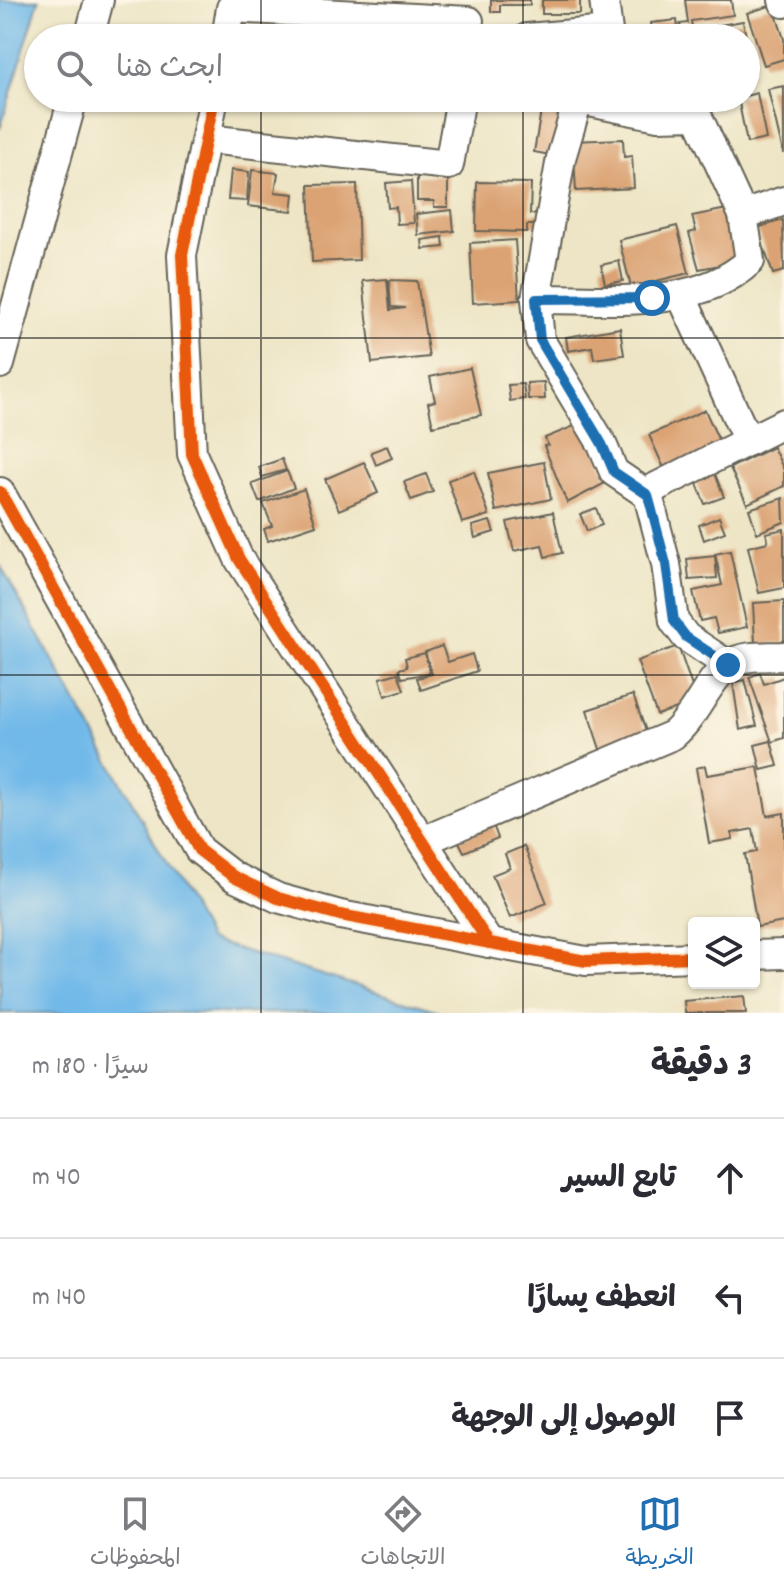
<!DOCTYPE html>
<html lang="ar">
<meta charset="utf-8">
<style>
:root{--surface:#fff;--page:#f2f2f3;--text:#2b2b33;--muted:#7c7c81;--line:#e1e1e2;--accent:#1f6fb2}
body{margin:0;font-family:Dekko,"Playpen Sans Arabic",sans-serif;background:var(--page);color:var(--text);direction:rtl}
.controls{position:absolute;right:24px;bottom:24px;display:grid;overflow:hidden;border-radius:8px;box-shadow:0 2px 6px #0004}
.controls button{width:72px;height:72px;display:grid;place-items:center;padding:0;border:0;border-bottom:2px solid var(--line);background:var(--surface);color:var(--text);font:40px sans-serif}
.stop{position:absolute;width:24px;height:24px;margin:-18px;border:6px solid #1f6fb2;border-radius:50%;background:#fff}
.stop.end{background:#1f6fb2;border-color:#fff;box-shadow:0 2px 8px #0008}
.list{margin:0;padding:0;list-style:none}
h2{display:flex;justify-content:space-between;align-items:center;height:104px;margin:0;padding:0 32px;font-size:34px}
h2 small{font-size:26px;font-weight:400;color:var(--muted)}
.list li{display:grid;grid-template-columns:52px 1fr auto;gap:24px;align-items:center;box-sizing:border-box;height:120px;padding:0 32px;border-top:2px solid var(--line)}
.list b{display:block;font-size:30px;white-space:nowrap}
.list em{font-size:26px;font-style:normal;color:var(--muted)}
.icon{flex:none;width:44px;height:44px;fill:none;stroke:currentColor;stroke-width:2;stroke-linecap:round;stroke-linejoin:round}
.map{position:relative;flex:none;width:784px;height:1013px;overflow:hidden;direction:ltr}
.search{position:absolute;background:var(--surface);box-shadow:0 2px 6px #0004;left:24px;right:24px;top:24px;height:88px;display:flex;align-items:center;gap:20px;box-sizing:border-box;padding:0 28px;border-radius:44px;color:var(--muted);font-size:30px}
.sheet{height:464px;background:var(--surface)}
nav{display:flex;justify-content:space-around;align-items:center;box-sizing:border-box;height:112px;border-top:2px solid var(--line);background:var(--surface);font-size:22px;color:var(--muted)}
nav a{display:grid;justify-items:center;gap:4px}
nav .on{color:var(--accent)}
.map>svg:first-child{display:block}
.water{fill:#71b9e9;stroke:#466a82;stroke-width:2}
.building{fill:#dba373}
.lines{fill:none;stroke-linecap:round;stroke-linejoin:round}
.minor-casing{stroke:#656257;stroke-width:32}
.minor{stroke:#fff;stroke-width:28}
.cycleway-casing{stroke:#fcf5e5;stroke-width:17}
.cycleway{stroke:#e8590c;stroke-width:12}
.route{stroke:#1f6fb2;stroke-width:10}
.grid{fill:none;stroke:#1c1c1c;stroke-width:2;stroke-opacity:0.55}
</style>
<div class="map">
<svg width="784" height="1013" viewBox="0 0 784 1013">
<rect width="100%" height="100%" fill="#fcf5e5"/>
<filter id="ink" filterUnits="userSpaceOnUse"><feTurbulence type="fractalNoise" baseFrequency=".0125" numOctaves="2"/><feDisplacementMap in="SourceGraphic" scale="16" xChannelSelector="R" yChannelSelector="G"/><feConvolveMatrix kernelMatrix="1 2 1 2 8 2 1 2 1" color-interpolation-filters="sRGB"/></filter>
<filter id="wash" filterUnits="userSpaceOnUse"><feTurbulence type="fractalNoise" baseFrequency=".006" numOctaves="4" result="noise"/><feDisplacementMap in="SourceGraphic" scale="32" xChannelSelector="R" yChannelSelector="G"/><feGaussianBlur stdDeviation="1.8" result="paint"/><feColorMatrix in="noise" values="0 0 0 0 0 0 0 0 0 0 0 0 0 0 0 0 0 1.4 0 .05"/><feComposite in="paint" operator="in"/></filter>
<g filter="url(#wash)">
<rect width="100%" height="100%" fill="#ede5c5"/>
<!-- water -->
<g class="water">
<polygon points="0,0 39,0 0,129"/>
<polygon points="0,565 209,940 445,1013 0,1013"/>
</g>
<g id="blocks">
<!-- building -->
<g class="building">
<polygon points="491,0 530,0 530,5 500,5 500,12 491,12"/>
<rect x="542" y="0" width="38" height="14"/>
<polygon points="685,0 731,0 733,15 691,21 694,38 682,38 680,24 688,23"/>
<polygon points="773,5 784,39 784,59 764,65 747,13"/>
<polygon points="677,20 679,38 653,38 651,23"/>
<polygon points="743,21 746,38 695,38 715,33 714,26"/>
<polygon points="784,86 784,153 783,153 768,89"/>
<polygon points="757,93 766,139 747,143 738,98"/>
<polygon points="541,111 563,115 556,156 534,152"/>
<polygon points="623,139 624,157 632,156 634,188 576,191 573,141"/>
<polygon points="231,170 249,172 247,201 228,200"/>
<polygon points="252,170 278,173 275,192 294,194 292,211 248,206"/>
<polygon points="448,175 448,207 434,207 434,201 417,201 417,176"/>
<polygon points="411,181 414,223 397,224 396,207 388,208 386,183"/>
<polygon points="477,182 531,183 530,214 540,214 540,225 527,225 527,232 476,231"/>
<polygon points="357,184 359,260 312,262 309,185"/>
<polygon points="727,209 741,261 699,269 689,233 696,231 692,216"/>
<polygon points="452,210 454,231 418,235 416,214"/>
<polygon points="783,220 784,271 773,274 757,228"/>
<polygon points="677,226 689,273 631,287 619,240"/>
<polygon points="443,237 444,247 423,249 422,240"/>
<polygon points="515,240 519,300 473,303 470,243"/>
<polygon points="619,261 623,281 605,284 601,265"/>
<polygon points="387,279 390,310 405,308 391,307 389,280 417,281 429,357 372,363 363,281"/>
<polygon points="620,328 624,355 594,359 592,347 568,351 566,337"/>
<polygon points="470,368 481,415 433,426 428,403 435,401 430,377"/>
<polygon points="544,382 545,399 528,399 527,383"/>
<polygon points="523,384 525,399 510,401 508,385"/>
<polygon points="705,410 724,452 668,477 649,435"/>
<polygon points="584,422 609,481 567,503 544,446 548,445 545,438"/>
<polygon points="387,446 392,458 376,465 371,452"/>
<polygon points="773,447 784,470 784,486 747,504 730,468"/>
<polygon points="282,459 286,470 262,477 259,467"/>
<polygon points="364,462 378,493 339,510 325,479"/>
<polygon points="544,462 551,499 496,511 488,473"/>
<polygon points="287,471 294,488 259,502 252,484"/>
<polygon points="474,471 489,515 462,523 448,480"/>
<polygon points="426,474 433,492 411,500 404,482"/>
<polygon points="715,474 724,497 705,504 696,481"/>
<polygon points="304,489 316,525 268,541 264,529 272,526 263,503"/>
<polygon points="783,498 784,522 757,533 749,509"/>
<polygon points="596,508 602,525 587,531 580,514"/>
<polygon points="553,512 562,553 545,557 542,545 514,551 507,522"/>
<polygon points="719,517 725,532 704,540 699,525"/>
<polygon points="490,521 494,532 475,538 472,526"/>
<polygon points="784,529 784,588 759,593 748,547 768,542 766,533"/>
<polygon points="730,551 747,627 718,633 714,618 700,621 693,591 722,585 715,554"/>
<polygon points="715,556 717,578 689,580 687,559"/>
<polygon points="784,601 784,643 755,644 753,603"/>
<polygon points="442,646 448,662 472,654 477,671 421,690 417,678 432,674 425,652"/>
<polygon points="678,646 697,701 657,715 637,661"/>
<polygon points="425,653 430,673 402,678 399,669 407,667 405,658"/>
<polygon points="398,673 404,690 385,696 380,678"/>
<polygon points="760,673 764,684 784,677 784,738 772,742 749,677"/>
<polygon points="745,680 757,726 740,730 733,683"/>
<polygon points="633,695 651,745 604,761 587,710"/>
<polygon points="771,741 778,766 761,770 755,745"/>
<polygon points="705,766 707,775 758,767 767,816 784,813 784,922 757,927 745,854 757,852 753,829 732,833 733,839 709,843 696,768"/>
<polygon points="493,825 498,838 464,852 458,840"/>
<polygon points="524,846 547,903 510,918 492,875 510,868 505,854"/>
<polygon points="744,996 746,1013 685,1013 684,1001"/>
</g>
</g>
</g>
<g filter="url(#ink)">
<use href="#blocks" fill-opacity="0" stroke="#656257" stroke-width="2"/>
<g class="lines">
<defs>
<g id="minor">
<polyline points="783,0 784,3"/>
<polyline points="89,38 99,0"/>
<polyline points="226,38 231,8 469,21 468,38"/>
<polyline points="527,38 608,31 604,0"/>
<polyline points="214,98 182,255 192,454 239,559 489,943"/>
<polyline points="578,101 561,158 536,299 540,340 602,444 614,472 648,495"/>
<polyline points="207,139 449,165 461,98"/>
<polyline points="743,215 784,201"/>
<polyline points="681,295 748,441"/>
<path d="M 536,299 C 606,298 695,312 750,261 L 743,215 L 697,115 L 658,116 L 570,98"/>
<polyline points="0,364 73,98"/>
<polyline points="0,492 199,850 234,877 278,898 340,915 586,961 694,957"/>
<polyline points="728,665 686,637 674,621 666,564 648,495 656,487 784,423"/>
<path d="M 423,841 L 673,735 C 696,716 707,681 728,665 C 743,654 767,657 784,656"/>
<polyline points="754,955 784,954"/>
</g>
</defs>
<!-- minor casing -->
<use href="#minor" class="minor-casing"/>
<!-- minor -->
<use href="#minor" class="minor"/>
<defs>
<g id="cycleway">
<polyline points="214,98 182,255 192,454 239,559 489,943"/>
<polyline points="0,492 199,850 234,877 278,898 340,915 586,961 694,957"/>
</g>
</defs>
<!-- cycleway casing -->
<use href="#cycleway" class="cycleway-casing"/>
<!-- cycleway -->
<use href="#cycleway" class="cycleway"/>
</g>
</g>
<g class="lines" filter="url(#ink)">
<!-- route -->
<polyline class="route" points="652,298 536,299 540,340 602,444 614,472 648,495 666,564 674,621 686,637 728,665"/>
</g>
<!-- grid -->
<path class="grid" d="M 261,0 L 261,38M 523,0 L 523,38M 261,98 L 261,1013M 523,98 L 523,1013M 0,338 L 784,338M 0,675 L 784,675"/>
</svg>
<div class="controls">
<button><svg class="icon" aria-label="layers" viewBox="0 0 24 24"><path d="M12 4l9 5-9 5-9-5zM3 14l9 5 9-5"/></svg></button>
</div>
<div class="stop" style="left:652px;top:298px"></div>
<div class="stop end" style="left:728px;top:665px"></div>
<div class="search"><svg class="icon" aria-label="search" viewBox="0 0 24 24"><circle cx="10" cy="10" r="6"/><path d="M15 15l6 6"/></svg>ابحث هنا</div>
</div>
<section class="sheet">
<h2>3 دقيقة<small>سيرًا · 180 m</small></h2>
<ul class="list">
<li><svg class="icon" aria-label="ahead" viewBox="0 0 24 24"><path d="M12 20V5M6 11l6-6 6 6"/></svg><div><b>تابع السير</b></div><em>40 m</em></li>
<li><svg class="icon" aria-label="left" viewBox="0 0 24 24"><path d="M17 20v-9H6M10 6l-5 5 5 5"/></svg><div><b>انعطف يسارًا</b></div><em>140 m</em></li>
<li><svg class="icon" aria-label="arrive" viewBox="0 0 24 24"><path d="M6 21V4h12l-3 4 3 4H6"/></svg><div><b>الوصول إلى الوجهة</b></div></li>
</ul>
</section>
<nav>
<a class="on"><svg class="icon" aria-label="map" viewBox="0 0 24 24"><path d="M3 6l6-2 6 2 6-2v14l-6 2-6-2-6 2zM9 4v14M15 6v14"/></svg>الخريطة</a>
<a><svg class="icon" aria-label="directions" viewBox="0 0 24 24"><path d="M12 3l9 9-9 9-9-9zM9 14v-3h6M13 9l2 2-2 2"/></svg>الاتجاهات</a>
<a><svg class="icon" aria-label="saved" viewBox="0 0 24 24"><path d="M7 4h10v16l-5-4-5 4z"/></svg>المحفوظات</a>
</nav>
